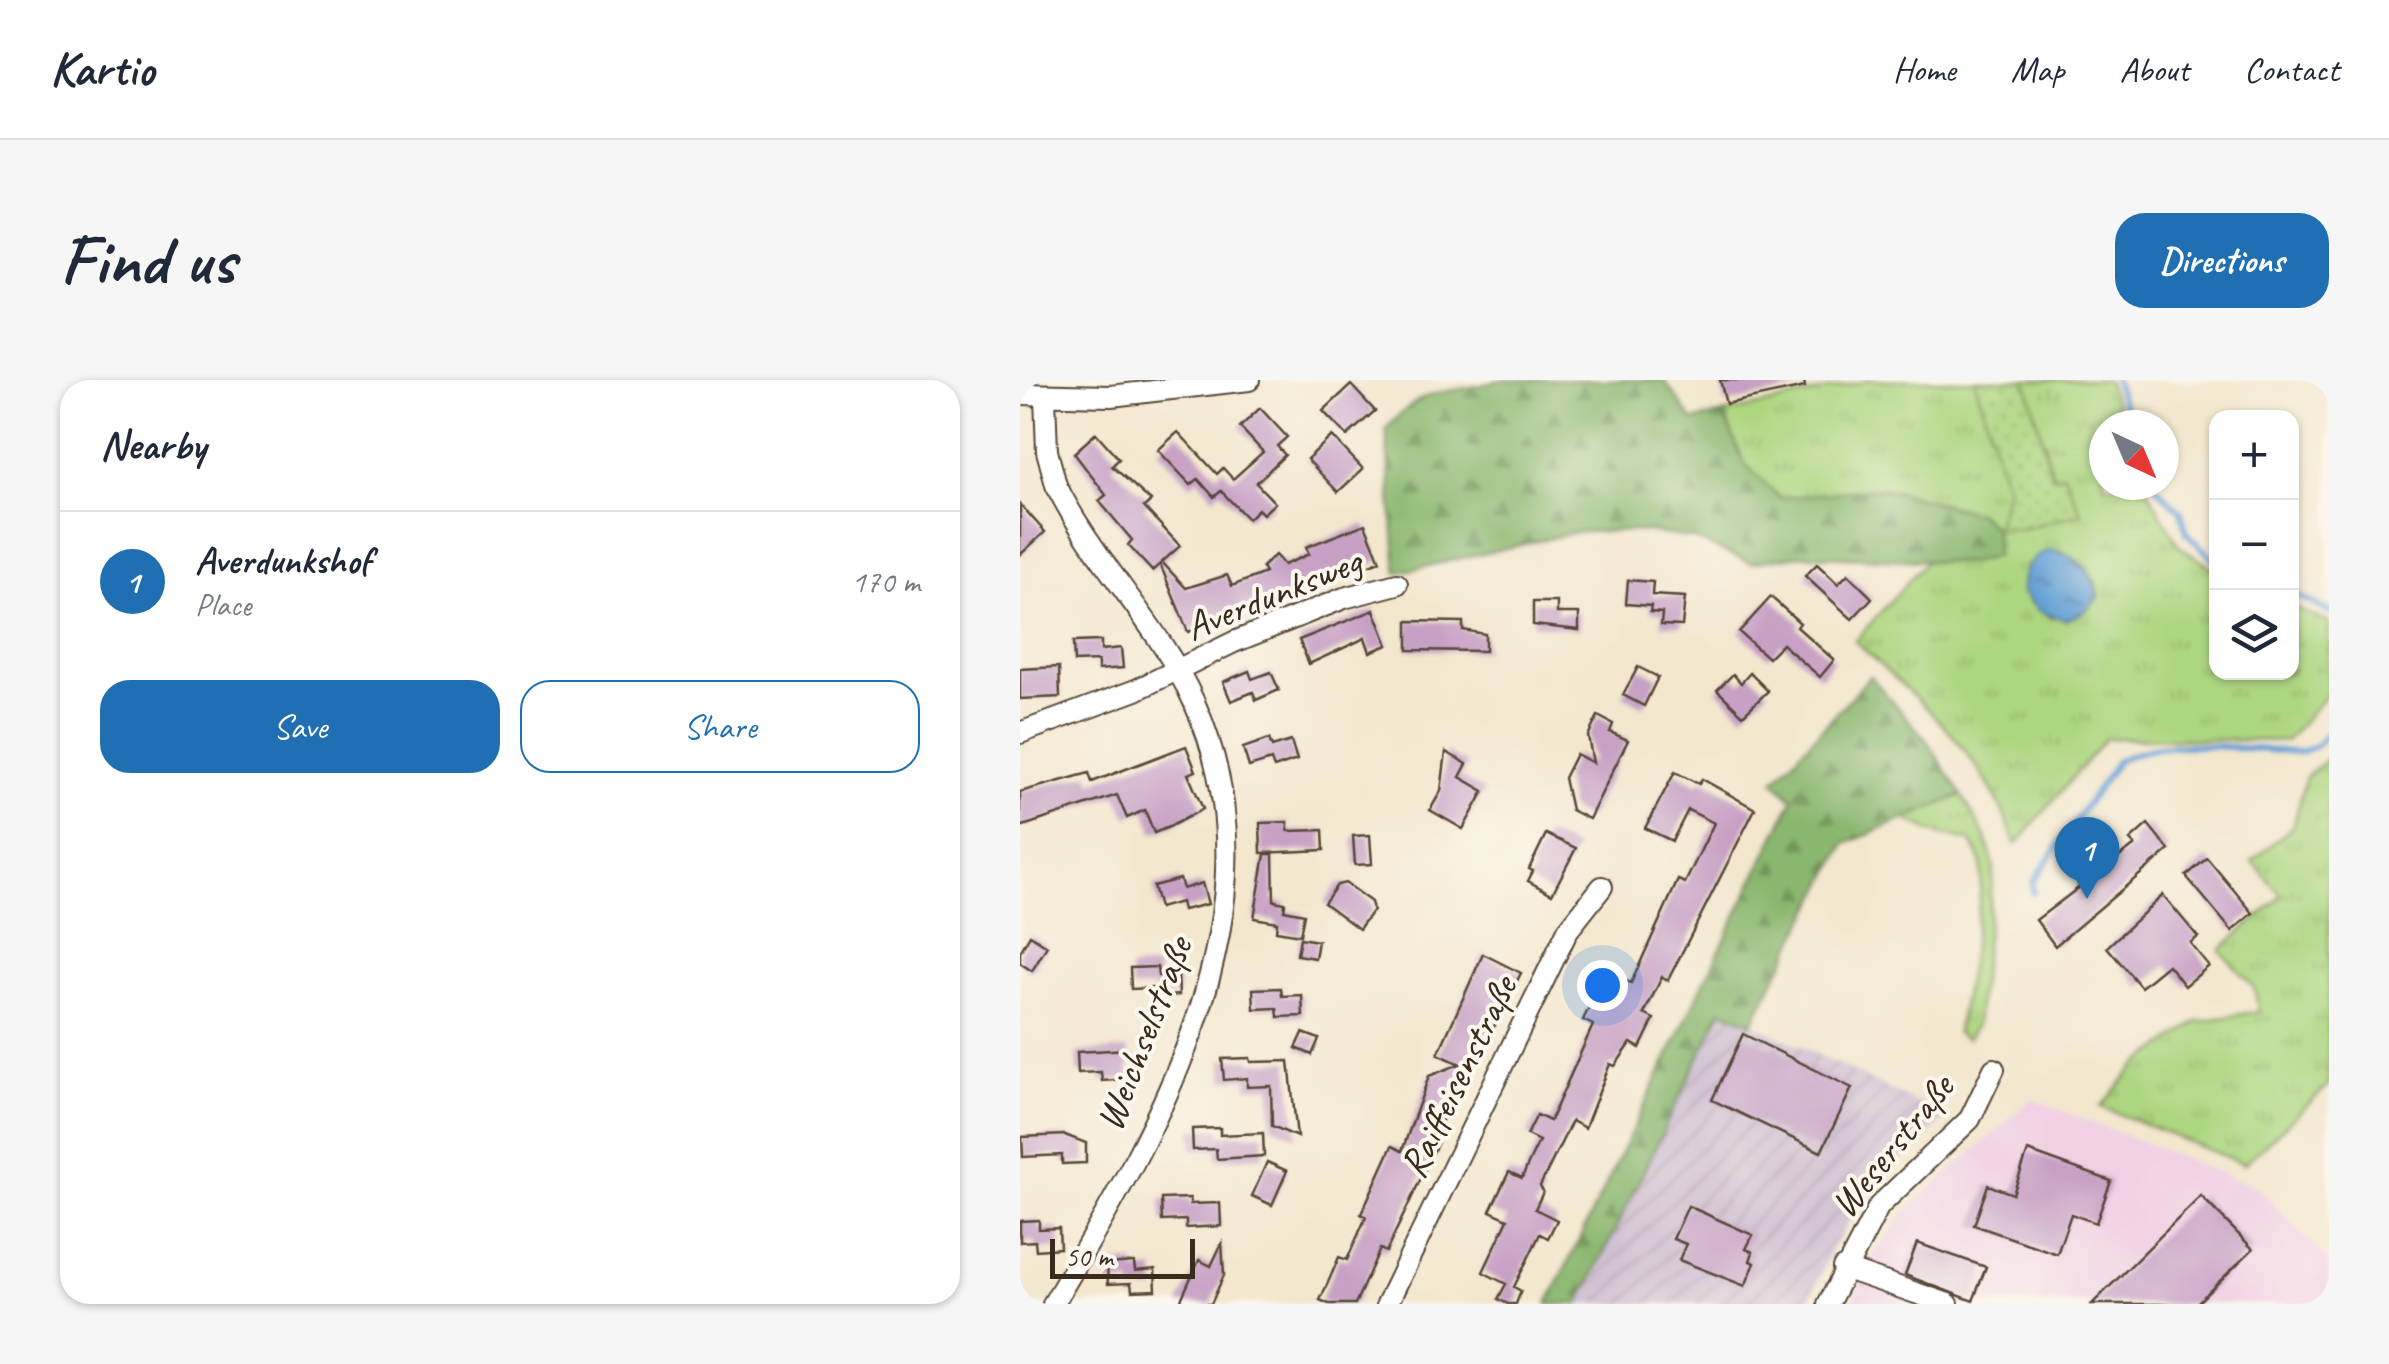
<!DOCTYPE html>
<meta charset="utf-8">
<style>
:root{--surface:#fff;--page:#f6f6f7;--text:#1f2937;--muted:#747a83;--line:#e0e1e3;--accent:#1f6fb2}
body{margin:0;font-family:Caveat,sans-serif;background:var(--page);color:var(--text)}
.controls{position:absolute;right:30px;top:30px;display:grid;overflow:hidden;border-radius:20px;box-shadow:0 2px 8px #0004}
.controls button{width:90px;height:90px;display:grid;place-items:center;padding:0;border:0;border-bottom:2px solid var(--line);background:var(--surface);color:var(--text);font:50px sans-serif}
.compass{position:absolute;left:1069px;top:30px;width:90px;height:90px;border-radius:50%;background:var(--surface);box-shadow:0 2px 8px #0004;rotate:136deg}
.scale{position:absolute;left:30px;bottom:25px;width:145px;box-sizing:border-box;padding-left:10px;border:5px solid #3b2a1e;border-top:0;font-size:28px;line-height:35px;white-space:nowrap;color:#3b2a1e;-webkit-text-stroke:8px #fbf7ec;paint-order:stroke}
.you{position:absolute;left:582px;top:605px;width:35px;height:35px;margin:-25px;border:8px solid #fff;border-radius:50%;background:#1a73e8;box-shadow:0 0 0 15px #1a73e833}
.badge{display:grid;place-items:center;width:65px;height:65px;border-radius:50%;background:var(--accent);color:#fff;font-size:32px;font-weight:700}
.pin{position:absolute;translate:-50% -82px;filter:drop-shadow(0 2px 5px #0008)}
.pin::after{content:'';position:absolute;top:52px;width:35px;height:30px;background:inherit;clip-path:polygon(0 0,100% 0,50% 100%)}
.list{margin:0;padding:0;list-style:none}
h2{display:flex;justify-content:space-between;align-items:center;height:130px;margin:0;padding:0 40px;font-size:42px}
h2 small{font-size:32px;font-weight:400;color:var(--muted)}
.list li{display:grid;grid-template-columns:65px 1fr auto;gap:30px;align-items:center;box-sizing:border-box;height:140px;padding:0 40px;border-top:2px solid var(--line)}
.list b{display:block;font-size:38px;white-space:nowrap}
.list p{margin:0;font-size:32px;white-space:nowrap;color:var(--muted)}
.list em{font-size:32px;font-style:normal;color:var(--muted)}
.actions{display:flex;gap:20px;padding:30px 40px}
.actions a{flex:1;padding:22px 0;border:2px solid var(--accent);border-radius:30px;text-align:center;font-size:35px;color:var(--accent)}
.actions .main{background:var(--accent);color:#fff}
.icon{flex:none;width:55px;height:55px;fill:none;stroke:currentColor;stroke-width:2;stroke-linecap:round;stroke-linejoin:round}
.map{position:relative;flex:none;width:1309px;height:924px;overflow:hidden;border-radius:30px}
header{display:flex;align-items:center;gap:60px;box-sizing:border-box;height:140px;padding:0 50px;background:var(--surface);border-bottom:2px solid var(--line)}
header strong{font-size:48px}
nav{display:flex;gap:55px;margin-inline-start:auto;font-size:35px}
.intro{display:flex;align-items:center;justify-content:space-between;box-sizing:border-box;height:240px;padding:0 60px}
h1{margin:0;font-size:70px}
.button{padding:25px 45px;border-radius:30px;background:var(--accent);color:#fff;font-size:35px;font-weight:700}
main{display:flex;gap:60px;padding:0 60px}
aside{flex:1;background:var(--surface);border-radius:30px;box-shadow:0 2px 8px #0004}
.map>svg:first-child{display:block}
.built{fill:#f1d0e4}
.industrial{fill:url(#industrial-furrows)}
.grass{fill:url(#grass-tufts);stroke:#74804f;stroke-width:2.5;fill-rule:evenodd}
.forest{fill:url(#forest-firs);stroke:#627046;stroke-width:2.5}
.garden{fill:url(#garden-dots);stroke:#74804f;stroke-width:2.5}
.water{fill:url(#water-ripples);stroke:#50657a;stroke-width:2.5}
.lines{fill:none;stroke-linecap:round;stroke-linejoin:round}
.stream{stroke:#65a0d5;stroke-width:6}
.building{fill:#c7a0c5}
.minor-casing{stroke:#574638;stroke-width:24}
.minor{stroke:#fff;stroke-width:20}
.labels{text-anchor:middle;dominant-baseline:central;stroke-width:8;stroke-linejoin:round;paint-order:stroke}
.street-label{font-size:40px;fill:#3b2a1e;stroke:#fbf7ec}
</style>
<header>
<strong>Kartio</strong>
<nav><a>Home</a><a>Map</a><a>About</a><a>Contact</a></nav>
</header>
<div class="intro"><h1>Find us</h1><a class="button">Directions</a></div>
<main>
<aside>
<h2>Nearby<small></small></h2>
<ul class="list">
<li><span class="badge">1</span><div><b>Averdunkshof</b><p>Place</p></div><em>170 m</em></li>
</ul>
<div class="actions"><a class="main">Save</a><a>Share</a></div>
</aside>
<div class="map">
<svg width="1309" height="924" viewBox="0 0 1309 924">
<defs>
<pattern id="industrial-furrows" width="10" height="10" patternUnits="userSpaceOnUse" patternTransform="scale(2.5)"><rect width="10" height="10" fill="#cebed1"/><path d="M-1 1l2-2M0 10L10 0M9 11l2-2" fill="none" stroke="#b2a3b3"/></pattern>
<pattern id="grass-tufts" width="24" height="20" patternUnits="userSpaceOnUse" patternTransform="scale(2.5)"><rect width="24" height="20" fill="#add680"/><path d="M3 7l-1-3M5 7V3M7 7l1-3M15 17l-1-3M17 17v-4M19 17l1-3" fill="none" stroke="#96b86e"/></pattern>
<pattern id="forest-firs" width="22" height="20" patternUnits="userSpaceOnUse" patternTransform="scale(2.5)"><rect width="22" height="20" fill="#8ab76e"/><path d="M5 1l3.5 6h-7zM16 11l3.5 6h-7z" fill="#72955a"/></pattern>
<pattern id="garden-dots" width="8" height="8" patternUnits="userSpaceOnUse" patternTransform="scale(2.5)"><rect width="8" height="8" fill="#add680"/><path d="M2 2h.1M6 6h.1" fill="none" stroke="#96b86e" stroke-width="1.8" stroke-linecap="round"/></pattern>
<pattern id="water-ripples" width="26" height="14" patternUnits="userSpaceOnUse" patternTransform="scale(2.5)"><rect width="26" height="14" fill="#65a0d5"/><path d="M2 4q2-2 4 0t4 0M15 11q2-2 4 0t4 0" fill="none" stroke="#5483ac"/></pattern>
</defs>
<rect width="100%" height="100%" fill="#fbf7ec"/>
<filter id="ink" filterUnits="userSpaceOnUse"><feTurbulence type="fractalNoise" baseFrequency=".01" numOctaves="2"/><feDisplacementMap in="SourceGraphic" scale="20" xChannelSelector="R" yChannelSelector="G"/><feConvolveMatrix kernelMatrix="1 2 1 2 8 2 1 2 1" color-interpolation-filters="sRGB"/></filter>
<filter id="wash" filterUnits="userSpaceOnUse"><feTurbulence type="fractalNoise" baseFrequency=".0048" numOctaves="4" result="noise"/><feDisplacementMap in="SourceGraphic" scale="40" xChannelSelector="R" yChannelSelector="G"/><feGaussianBlur stdDeviation="2.25" result="paint"/><feColorMatrix in="noise" values="0 0 0 0 0 0 0 0 0 0 0 0 0 0 0 0 0 1.4 0 .05"/><feComposite in="paint" operator="in"/></filter>
<g filter="url(#wash)">
<rect width="100%" height="100%" fill="#f3e7ce"/>
<!-- built -->
<polygon class="built" points="1012,719 1239,808 1309,882 1309,924 831,924 851,879 881,836"/>
<!-- industrial -->
<polygon class="industrial" points="703,629 927,737 849,810 812,868 787,924 559,924"/>
<!-- grass -->
<g class="grass">
<path d="M 850,0 L 955,0 L 987,110 L 976,149 L 1004,148 L 1060,133 L 1033,96 L 1006,0 L 1087,0 L 1104,45 L 1084,45 L 1084,105 L 1125,105 L 1159,166 L 1196,190 L 1196,292 L 1272,292 L 1272,227 L 1309,242 L 1309,312 L 1266,361 L 1086,358 L 996,465 C 965,371 902,325 835,261 L 906,181 L 950,183 L 760,118 L 724,83 L 704,34 ZM 1041,171 L 1065,186 L 1076,203 L 1031,238 L 1002,213 Z"/>
<polygon points="1309,377 1309,705 1224,784 1081,727 1115,687 1177,642 1239,631 1234,608 1200,570 1262,516 1232,481 1273,446 1286,397"/>
<path d="M 942,415 L 966,458 L 974,487 L 956,645 L 947,659 L 936,653 C 942,632 966,497 961,482 C 959,475 954,467 950,461 L 912,452 L 884,438 Z"/>
</g>
<!-- forest -->
<g class="forest">
<path d="M 480,0 L 644,0 L 673,41 L 704,34 L 724,83 L 760,118 L 861,108 L 959,133 L 975,149 L 976,176 L 950,183 L 779,175 L 731,183 L 674,159 L 625,151 L 557,152 L 377,193 L 366,49 C 409,0 424,18 480,0 Z"/>
<polygon points="850,296 905,358 942,415 825,464 732,643 702,630 559,924 528,924 773,419 754,401"/>
</g>
<!-- garden -->
<polygon class="garden" points="955,0 1006,0 1032,96 1044,94 1061,133 1004,148 975,149 987,110"/>
<!-- water -->
<path class="water" d="M 1028,170 C 1054,171 1074,191 1078,217 L 1064,232 L 1046,240 L 1020,232 L 1002,213 C 1001,190 1008,180 1028,170 Z"/>
<g class="lines">
<!-- stream -->
<g class="stream">
<polyline points="1095,0 1110,45"/>
<polyline points="1134,105 1161,132 1167,153 1196,182"/>
<polyline points="1272,213 1309,232"/>
<path d="M 1013,513 L 1013,502 L 1097,381 C 1148,354 1224,371 1280,372 L 1296,366 L 1309,352"/>
</g>
</g>
<g id="blocks">
<!-- building -->
<g class="building">
<polygon points="700,0 784,0 785,7 706,24"/>
<polygon points="331,5 355,31 327,56 303,31"/>
<polygon points="240,28 267,57 257,66 265,75 236,103 255,123 243,134 238,129 228,139 201,111 194,117 178,99 171,105 138,70 158,52 197,94 203,88 213,99 243,72 220,47"/>
<polygon points="76,53 99,79 92,86 131,121 124,127 160,166 142,182 166,208 207,195 212,206 245,193 242,187 255,175 264,185 289,174 286,167 345,144 360,181 168,252 140,184 132,191 108,165 112,160 79,121 86,115 54,73"/>
<polygon points="312,56 343,89 318,112 287,79"/>
<polygon points="0,124 25,152 0,175"/>
<polygon points="797,184 818,204 828,194 852,218 832,239 785,196"/>
<polygon points="608,200 633,202 632,215 665,217 662,246 641,245 642,233 630,232 631,226 606,224"/>
<polygon points="751,217 780,243 777,247 814,280 800,297 762,264 748,278 719,252"/>
<polygon points="513,222 537,222 537,233 559,233 559,250 513,245"/>
<polygon points="354,230 368,265 350,272 345,258 289,284 279,260"/>
<polygon points="388,241 443,242 443,250 465,254 465,271 388,270"/>
<polygon points="81,261 81,270 101,268 103,288 78,290 78,281 54,282 53,262"/>
<polygon points="39,287 40,317 0,319 0,289"/>
<polygon points="618,287 638,297 624,326 603,315"/>
<polygon points="229,291 232,299 251,292 259,310 236,320 233,312 211,321 203,302"/>
<polygon points="730,293 748,311 723,335 697,310 713,294 721,303"/>
<polygon points="578,336 593,344 590,352 608,360 569,439 551,430 544,398 556,374 573,383 568,356"/>
<polygon points="249,359 252,367 271,361 277,380 254,388 251,380 229,387 223,368"/>
<polygon points="166,366 176,391 168,394 183,429 149,447 134,453 125,430 107,438 97,415 0,447 0,412 69,393 72,402"/>
<polygon points="426,372 447,384 440,397 464,411 443,449 410,430 421,411"/>
<polygon points="655,392 679,404 682,399 735,429 648,600 642,597 624,634 634,639 620,668 611,663 595,686 590,684 565,748 552,741 520,806 523,812 515,829 537,840 528,858 520,854 494,907 501,911 496,924 488,924 478,919 486,904 463,892 488,839 470,831 489,792 502,798 509,782 519,761 507,755 517,735 530,741 573,645 563,640 577,611 590,617 599,597 611,603 658,500 665,503 694,443 668,430 652,461 625,448"/>
<polygon points="268,442 268,451 303,450 304,470 241,473 240,443"/>
<polygon points="1128,444 1149,470 1035,566 1016,540 1115,465 1110,460"/>
<polygon points="526,454 556,468 532,514 508,501 513,491 509,489"/>
<polygon points="350,455 352,484 335,485 333,456"/>
<polygon points="245,474 253,474 254,521 265,523 264,530 284,534 280,555 256,551 257,542 234,538"/>
<polygon points="1187,478 1233,533 1212,551 1166,496"/>
<polygon points="160,499 163,509 182,503 188,524 163,530 161,522 139,528 133,506"/>
<polygon points="325,503 351,522 353,530 339,549 304,523 317,505"/>
<polygon points="1143,515 1178,557 1170,563 1189,586 1165,606 1148,585 1121,607 1087,567"/>
<polygon points="10,555 27,566 12,591 0,583 0,572"/>
<polygon points="280,558 298,561 295,578 277,575"/>
<polygon points="463,574 501,593 433,728 428,726 414,760 418,762 366,872 360,869 335,924 309,924 300,920 310,898 319,877 327,880 346,837 341,834 372,766 382,771 409,696 440,684 418,674"/>
<polygon points="137,587 138,596 158,595 159,615 135,617 134,608 111,609 110,588"/>
<polygon points="261,608 262,616 282,615 283,636 258,637 257,628 234,629 233,609"/>
<polygon points="283,653 299,659 292,675 276,668"/>
<polygon points="723,654 832,708 801,772 692,720"/>
<polygon points="108,669 109,699 82,701 81,692 58,693 57,672"/>
<polygon points="230,678 231,682 269,681 277,757 252,746 251,706 227,707 227,698 204,700 202,679"/>
<polygon points="200,748 200,755 243,753 244,776 197,779 196,769 173,770 172,749"/>
<polygon points="45,755 66,763 66,783 42,784 42,775 3,777 2,757"/>
<polygon points="1008,771 1091,801 1076,843 1051,834 1037,874 954,845 968,805 993,814"/>
<polygon points="247,782 267,791 252,825 232,816"/>
<polygon points="1181,816 1233,869 1176,924 1072,924"/>
<polygon points="170,818 170,824 200,823 201,846 166,848 166,840 142,841 141,819"/>
<polygon points="668,826 733,855 726,869 733,872 730,881 735,883 725,906 659,880 666,864 653,859"/>
<polygon points="19,840 19,849 39,848 40,868 16,870 15,861 0,862 0,841"/>
<polygon points="202,863 204,895 191,924 159,924 179,880 191,886"/>
<polygon points="897,863 966,887 953,921 885,895"/>
<polygon points="114,882 115,891 135,889 136,910 112,911 111,903 88,904 87,884"/>
</g>
</g>
</g>
<g filter="url(#ink)">
<use href="#blocks" fill-opacity="0" stroke="#574638" stroke-width="2.5"/>
<g class="lines">
<defs>
<g id="minor">
<polyline points="0,14 91,16 229,0"/>
<path d="M 25,17 L 27,71 L 36,105 C 74,182 139,244 174,322 C 268,530 138,747 33,924"/>
<polyline points="0,353 116,310 214,262 324,218 377,204"/>
<polyline points="823,888 928,924"/>
<polyline points="367,924 548,550 582,507"/>
<polyline points="808,924 859,826 950,739 974,689"/>
</g>
</defs>
<!-- minor casing -->
<use href="#minor" class="minor-casing"/>
<!-- minor -->
<use href="#minor" class="minor"/>
</g>
</g>
<g class="labels">
<!-- street labels -->
<g class="street-label">
<text transform="translate(253 214) rotate(-22)">Averdunksweg</text>
<text transform="translate(124 654) rotate(-69)">Weichselstraße</text>
<text transform="translate(438 697) rotate(-64)">Raiffeisenstraße</text>
<text transform="translate(872 766) rotate(-51)">Weserstraße</text>
</g>
</g>
</svg>
<div class="controls">
<button>+</button>
<button>−</button>
<button><svg class="icon" aria-label="layers" viewBox="0 0 24 24"><path d="M12 4l9 5-9 5-9-5zM3 14l9 5 9-5"/></svg></button>
</div>
<svg class="compass" viewBox="-18 -18 36 36"><path d="M0-13l5 13h-10z" fill="#e53935"/><path d="M0 13l5-13h-10z" fill="#747a83"/></svg>
<div class="scale">50 m</div>
<div class="you"></div>
<div class="pin badge" style="left:1067px;top:519px">1</div>
</div>
</main>
